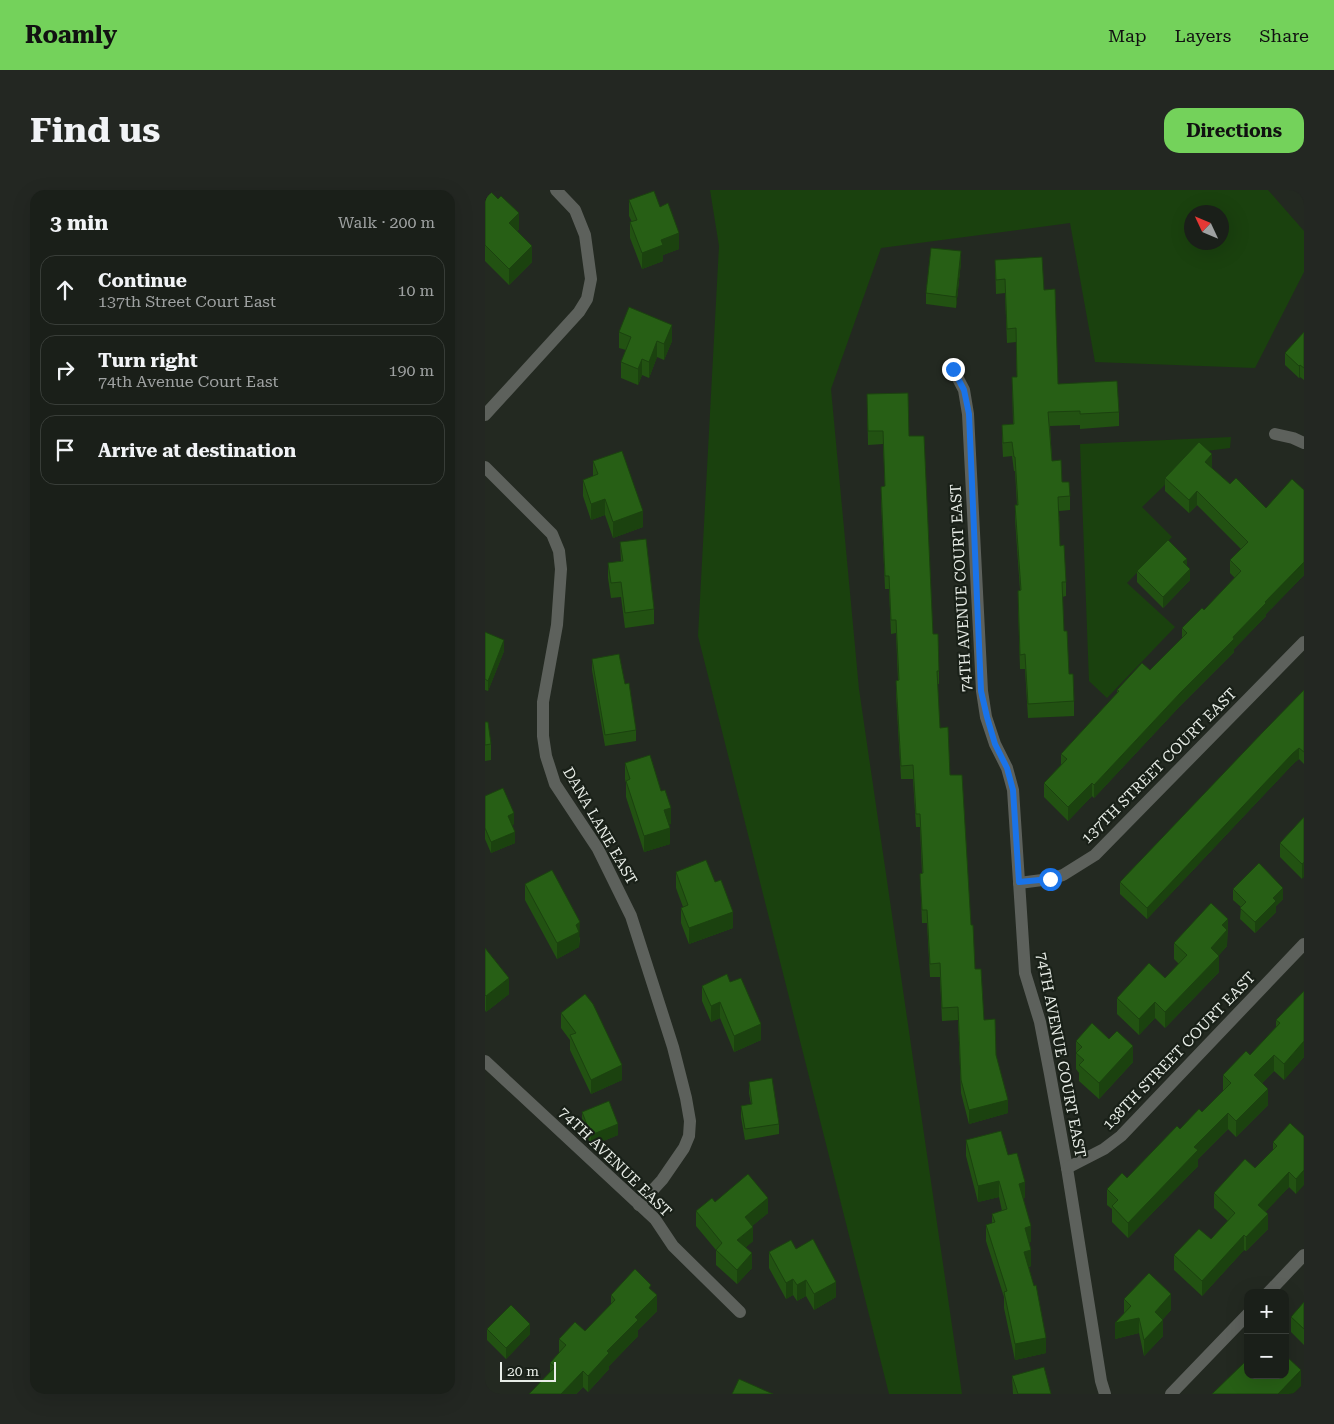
<!DOCTYPE html>
<meta charset="utf-8">
<style>
:root{--surface:#1a1f19;--page:#232722;--text:#f1f3f6;--muted:#9fa2a2;--line:#383d38;--accent:#74d25b}
body{margin:0;font-family:"Roboto Serif",serif;background:var(--page);color:var(--text)}
.controls{position:absolute;right:15px;bottom:15px;display:grid;overflow:hidden;border-radius:10px;box-shadow:0 5px 20px #0002}
.controls button{width:45px;height:45px;display:grid;place-items:center;padding:0;border:0;border-bottom:1px solid var(--line);background:var(--surface);color:var(--text);font:25px sans-serif}
.compass{position:absolute;left:699px;top:15px;width:45px;height:45px;border-radius:50%;background:var(--surface);box-shadow:0 5px 20px #0002;rotate:314deg}
.scale{position:absolute;left:15px;bottom:12px;width:56px;box-sizing:border-box;padding-left:5px;border:2px solid #e8ede7;border-top:0;font-size:14px;line-height:18px;white-space:nowrap;color:#e8ede7;-webkit-text-stroke:4px #192018;paint-order:stroke}
.stop{position:absolute;width:15px;height:15px;margin:-11px;border:4px solid #1a73e8;border-radius:50%;background:#fff}
.stop.end{background:#1a73e8;border-color:#fff;box-shadow:0 1px 5px #0008}
.list{margin:0;padding:0;list-style:none}
h2{display:flex;justify-content:space-between;align-items:center;height:65px;margin:0;padding:0 20px;font-size:21px}
h2 small{font-size:16px;font-weight:400;color:var(--muted)}
.list li{display:grid;grid-template-columns:32px 1fr auto;gap:15px;align-items:center;box-sizing:border-box;height:70px;margin:0 10px 10px;padding:0 10px;border:1px solid var(--line);border-radius:15px}
.list b{display:block;font-size:19px;white-space:nowrap}
.list p{margin:0;font-size:16px;white-space:nowrap;color:var(--muted)}
.list em{font-size:16px;font-style:normal;color:var(--muted)}
.icon{flex:none;width:28px;height:28px;fill:none;stroke:currentColor;stroke-width:2;stroke-linecap:round;stroke-linejoin:round}
.map{position:relative;flex:none;width:819px;height:1204px;overflow:hidden;border-radius:15px}
header{display:flex;align-items:center;gap:30px;box-sizing:border-box;height:70px;padding:0 25px;background:var(--accent);color:#111}
header strong{font-size:24px}
nav{display:flex;gap:28px;margin-inline-start:auto;font-size:18px}
.intro{display:flex;align-items:center;justify-content:space-between;box-sizing:border-box;height:120px;padding:0 30px}
h1{margin:0;font-size:35px}
.button{padding:12px 22px;border-radius:15px;background:var(--accent);color:#111;font-size:18px;font-weight:700}
main{display:flex;gap:30px;padding:0 30px}
aside{flex:1;background:var(--surface);border-radius:15px;box-shadow:0 5px 20px #0002}
.map>svg:first-child{display:block}
.green{fill:#1a410e;fill-rule:evenodd}
.lines{fill:none;stroke-linecap:round;stroke-linejoin:round}
.street{stroke:#5d615c;stroke-width:12}
.wall{fill:#225212}
.shaded-wall{fill:#1b420f}
.building{fill:#275f15;stroke:#1b420f}
.route{stroke:#1a73e8;stroke-width:6}
.labels{text-anchor:middle;dominant-baseline:central;stroke-width:4.5;stroke-linejoin:round;paint-order:stroke}
.street-label{font-size:15px;fill:#e8ede7;stroke:#192018}
</style>
<header>
<strong>Roamly</strong>
<nav><a>Map</a><a>Layers</a><a>Share</a></nav>
</header>
<div class="intro"><h1>Find us</h1><a class="button">Directions</a></div>
<main>
<aside>
<h2>3 min<small>Walk · 200 m</small></h2>
<ul class="list">
<li><svg class="icon" aria-label="ahead" viewBox="0 0 24 24"><path d="M12 20V5M6 11l6-6 6 6"/></svg><div><b>Continue</b><p>137th Street Court East</p></div><em>10 m</em></li>
<li><svg class="icon" aria-label="right" viewBox="0 0 24 24"><path d="M7 20v-9h11M14 6l5 5-5 5"/></svg><div><b>Turn right</b><p>74th Avenue Court East</p></div><em>190 m</em></li>
<li><svg class="icon" aria-label="arrive" viewBox="0 0 24 24"><path d="M6 21V4h12l-3 4 3 4H6"/></svg><div><b>Arrive at destination</b></div></li>
</ul>
</aside>
<div class="map">
<svg width="819" height="1204" viewBox="0 0 819 1204">
<rect width="100%" height="100%" fill="#232921"/>
<!-- green -->
<g class="green">
<path d="M 225,0 L 783,0 L 819,41 L 819,82 L 770,178 L 610,172 L 585,33 L 396,58 L 346,199 L 374,499 L 477,1204 L 404,1204 L 213,446 L 234,56 ZM 736,22 L 736,52 L 706,52 L 706,22 Z"/>
<polygon points="746,247 745,258 714,262 657,317 687,347 642,393 690,437 622,508 604,491 595,254"/>
</g>
<g class="lines">
<!-- street -->
<g class="street">
<polyline points="468,179 479,200 483,224 497,501 501,527 510,554 522,578 528,600 540,783 555,832 565,884 582,978 616,1191 620,1204"/>
<polyline points="0,225 94,122 102,109 106,89 100,45 90,20 71,0"/>
<polyline points="790,244 808,248 819,253"/>
<polyline points="0,277 67,344 74,361 76,379 72,435 58,512 58,546 61,566 70,594 113,659 146,726 188,857 201,908 205,931 204,946 199,958 177,990 154,1015"/>
<polyline points="534,693 565,689 578,685 610,665 819,452"/>
<polyline points="0,871 170,1029 188,1056 255,1122"/>
<polyline points="582,978 619,959 636,946 819,754"/>
<polyline points="783,1103 819,1065"/>
<polyline points="686,1204 763,1124"/>
</g>
</g>
<!-- wall -->
<g class="wall">
<polygon points="0,0 34,39 32,41 47,72 24,95 0,71"/>
<polygon points="144,10 175,17 194,59 178,65 178,71 157,79 145,48 145,32 147,32 144,26"/>
<polygon points="510,70 559,100 573,194 634,222 634,236 595,239 595,235 565,236 567,271 577,292 585,306 585,320 574,321 575,356 581,392 581,406 577,407 579,441 584,484 589,511 589,526 543,528 540,479 535,479 533,415 533,401 535,400 530,329 530,315 532,315 530,281 529,281 527,266 518,267 517,249 517,235 528,234 527,187 532,187 531,152 522,153 520,103 511,104"/>
<polygon points="476,72 471,118 441,114 441,103"/>
<polygon points="134,142 187,151 179,170 172,167 164,188 157,185 153,195 136,188 136,172 141,160 134,158"/>
<polygon points="819,142 819,190 815,187 814,188 800,175 800,163"/>
<polygon points="382,204 424,246 448,444 454,481 454,494 452,494 455,538 465,585 486,735 490,779 499,830 511,865 523,923 484,934 476,903 473,830 457,831 455,787 445,787 442,733 437,733 435,684 437,683 435,637 431,637 428,589 416,589 411,504 411,491 413,490 411,443 406,444 404,399 400,399 396,310 396,297 400,296 398,254 383,255"/>
<polygon points="108,271 158,337 128,348 120,325 106,330 98,306 98,290 108,286"/>
<polygon points="727,278 745,294 781,318 819,300 819,385 781,424 781,426 749,459 749,462 696,515 609,608 607,606 583,631 559,607 559,593 576,575 576,564 632,503 632,500 665,480 697,448 697,438 719,420 750,388 745,383 745,370 756,359 712,315 704,323 680,301 680,288"/>
<polygon points="135,352 169,419 169,434 140,438 136,407 126,408 123,388 123,373 136,371"/>
<polygon points="702,377 705,390 678,418 652,392 652,381"/>
<polygon points="0,442 19,461 3,501 0,500"/>
<polygon points="107,469 140,494 151,540 151,551 120,556 107,480"/>
<polygon points="819,500 819,574 814,569 808,574 662,729 635,704 635,692"/>
<polygon points="0,532 6,554 6,570 0,571"/>
<polygon points="140,573 176,601 186,634 183,634 185,654 159,662 141,607 141,593 140,589"/>
<polygon points="0,606 29,634 27,635 30,653 6,663 0,649"/>
<polygon points="819,627 817,689 795,667 795,653"/>
<polygon points="191,682 248,738 204,754 196,733 196,718 198,717 191,698"/>
<polygon points="40,694 95,748 94,757 72,769 40,710"/>
<polygon points="748,699 798,709 791,716 791,722 770,743 755,729 756,717 748,710"/>
<polygon points="743,729 742,756 734,765 734,782 680,838 670,828 654,845 632,824 632,808 680,788 694,774 689,769 689,753"/>
<polygon points="0,758 24,804 1,822 0,820"/>
<polygon points="245,792 276,850 249,862 235,828 226,832 217,811 217,796"/>
<polygon points="819,801 819,867 799,890 789,881 777,893 783,915 751,947 743,939 713,969 713,976 643,1048 627,1032 627,1019 622,1015 622,999 642,988 695,939 717,922 738,901 738,885 765,865 791,837 791,830"/>
<polygon points="76,823 137,890 106,904 85,860 85,850 76,838"/>
<polygon points="591,851 648,872 614,909 594,891 594,883 591,879"/>
<polygon points="264,892 294,934 294,944 260,950 256,927 256,916 266,914 264,903"/>
<polygon points="97,922 133,945 106,956 97,933"/>
<polygon points="819,946 811,1004 804,997 780,1022 783,1039 761,1061 759,1060 717,1106 689,1080 689,1065 726,1049 743,1031 729,1018 729,1003 770,978 788,960 788,952"/>
<polygon points="481,950 523,965 540,1008 538,1008 546,1052 544,1052 546,1076 544,1077 561,1163 530,1170 519,1118 519,1107 501,1051 501,1035 507,1033 507,1024 517,1021 514,1007 493,1012 481,966"/>
<polygon points="230,1012 283,1023 267,1036 268,1051 261,1057 267,1078 252,1094 231,1075 231,1060 211,1036 211,1021"/>
<polygon points="311,1059 351,1107 329,1120 321,1106 312,1111 308,1105 301,1109 284,1078 284,1062"/>
<polygon points="166,1100 172,1121 153,1140 153,1146 124,1176 124,1179 103,1202 98,1197 91,1204 44,1204 65,1182 65,1173 74,1163 74,1149 100,1141 126,1115 126,1105"/>
<polygon points="639,1109 686,1120 678,1129 678,1146 659,1166 654,1143 630,1149 639,1124"/>
<polygon points="819,1112 819,1155 806,1142 806,1127"/>
<polygon points="2,1139 45,1144 21,1169 2,1150"/>
<polygon points="527,1186 566,1204 528,1204"/>
</g>
<!-- shaded-wall -->
<g class="shaded-wall">
<polygon points="34,23 34,39 24,49 24,33"/>
<polygon points="194,43 194,59 178,65 178,71 157,79 157,63 176,50"/>
<polygon points="47,56 47,72 24,95 24,79"/>
<polygon points="476,61 476,72 471,118 471,107"/>
<polygon points="187,135 187,151 179,170 179,154"/>
<polygon points="172,151 172,167 164,188 164,172"/>
<polygon points="157,169 157,185 153,195 153,179"/>
<polygon points="815,175 815,187 814,188 814,176"/>
<polygon points="727,264 727,278 720,272"/>
<polygon points="712,301 712,315 704,323 704,310"/>
<polygon points="120,309 120,325 106,330 106,314"/>
<polygon points="158,321 158,337 128,348 128,332"/>
<polygon points="702,369 702,380 698,372"/>
<polygon points="819,372 819,385 781,424 781,426 749,459 749,462 696,515 609,608 609,595 748,447 780,412"/>
<polygon points="705,379 705,390 678,418 678,407"/>
<polygon points="19,450 19,461 3,501 3,491"/>
<polygon points="814,558 814,569 808,574 662,729 662,718 808,563"/>
<polygon points="607,593 607,606 583,631 583,617"/>
<polygon points="186,618 186,634 179,636 179,620"/>
<polygon points="29,623 29,634 23,637 23,626"/>
<polygon points="185,638 185,654 159,662 159,646"/>
<polygon points="30,642 30,653 6,663 6,652"/>
<polygon points="819,672 819,687 817,689 817,674"/>
<polygon points="798,698 798,709 791,716 791,722 770,743 770,732 788,708"/>
<polygon points="248,722 248,738 204,754 204,738"/>
<polygon points="743,729 742,756 726,774 726,758 737,735"/>
<polygon points="95,732 94,757 72,769 72,753 91,735"/>
<polygon points="734,766 734,782 680,838 680,822"/>
<polygon points="24,788 24,804 1,822 1,806"/>
<polygon points="235,812 235,828 226,832 226,816"/>
<polygon points="670,812 670,828 654,845 654,829"/>
<polygon points="276,834 276,850 249,862 249,846"/>
<polygon points="819,851 819,867 799,890 799,874"/>
<polygon points="648,856 648,872 614,909 614,893"/>
<polygon points="789,865 789,881 769,901 769,885"/>
<polygon points="137,875 137,890 106,904 106,890"/>
<polygon points="783,899 783,915 751,947 751,931"/>
<polygon points="523,910 523,923 484,934 484,920"/>
<polygon points="743,923 743,939 713,969 713,976 643,1048 643,1033 709,957"/>
<polygon points="133,934 133,945 106,956 106,945"/>
<polygon points="819,980 819,995 811,1004 811,989"/>
<polygon points="804,982 804,997 773,1030 773,1015"/>
<polygon points="514,991 514,1007 493,1012 493,996"/>
<polygon points="540,992 540,1008 534,1010 534,994"/>
<polygon points="283,1008 283,1023 260,1042 260,1027"/>
<polygon points="783,1024 783,1039 761,1061 761,1047"/>
<polygon points="546,1036 546,1052 540,1054 540,1038"/>
<polygon points="268,1037 268,1051 252,1065 252,1050"/>
<polygon points="759,1045 759,1060 717,1106 717,1091"/>
<polygon points="546,1060 546,1076 539,1078 539,1062"/>
<polygon points="267,1063 267,1078 252,1094 252,1080"/>
<polygon points="308,1089 308,1105 301,1109 301,1093"/>
<polygon points="321,1090 321,1106 312,1111 312,1095"/>
<polygon points="351,1092 351,1107 329,1120 329,1104"/>
<polygon points="686,1104 686,1120 670,1138 670,1122"/>
<polygon points="172,1105 172,1121 153,1140 153,1146 124,1176 124,1179 103,1202 103,1186 150,1127"/>
<polygon points="654,1128 654,1143 630,1149 630,1133"/>
<polygon points="678,1130 678,1146 659,1166 659,1150"/>
<polygon points="45,1134 45,1144 21,1169 21,1158"/>
<polygon points="561,1148 561,1163 530,1170 530,1154"/>
<polygon points="816,1180 816,1196 808,1204 793,1204"/>
<polygon points="98,1181 98,1197 91,1204 76,1204"/>
</g>
<!-- building -->
<g class="building">
<polygon points="0,0 4,0 13,9 16,6 34,23 24,33 47,56 24,79 0,55"/>
<polygon points="169,1 175,17 183,13 194,43 176,50 178,55 157,63 145,32 152,30 144,10"/>
<polygon points="446,58 476,61 471,107 441,103"/>
<polygon points="557,67 559,100 570,99 573,194 632,191 634,222 595,224 595,221 563,222 567,271 576,270 577,292 584,292 585,306 573,307 575,356 579,355 581,392 577,392 579,441 582,441 584,484 588,484 589,511 543,514 540,464 535,465 533,401 536,400 530,315 533,315 530,267 529,267 527,252 518,253 517,235 529,234 527,187 532,187 531,138 522,139 520,89 511,90 510,70"/>
<polygon points="144,117 187,135 179,154 172,151 164,172 157,169 153,179 136,172 146,147 134,142"/>
<polygon points="819,142 819,178 815,175 814,176 800,163"/>
<polygon points="423,203 424,246 439,246 448,444 453,444 454,481 452,481 455,538 463,537 465,585 477,585 486,735 488,735 490,779 496,779 499,830 510,829 511,865 523,910 484,920 476,890 473,817 457,818 455,773 445,774 442,720 437,720 435,684 438,683 435,624 431,624 428,575 416,576 411,491 414,490 411,430 406,430 404,386 400,386 396,297 400,296 398,241 383,241 382,204"/>
<polygon points="714,252 727,264 720,272 745,294 751,288 781,318 807,289 819,300 819,372 780,412 781,413 748,447 749,449 696,502 609,595 607,593 583,617 559,593 582,569 576,564 634,501 632,500 657,473 665,480 702,443 697,438 717,418 719,420 756,381 745,370 763,352 712,301 704,310 680,288"/>
<polygon points="137,261 158,321 128,332 120,309 106,314 98,290 113,284 108,271"/>
<polygon points="161,349 169,419 140,423 136,392 126,393 123,373 138,371 135,352"/>
<polygon points="683,350 702,369 698,372 705,379 678,407 652,381"/>
<polygon points="0,442 19,450 3,491 0,489"/>
<polygon points="134,464 140,494 144,493 151,540 120,545 107,469"/>
<polygon points="819,500 819,562 814,558 808,563 662,718 635,692 778,542"/>
<polygon points="0,532 3,532 6,554 0,555"/>
<polygon points="165,565 176,601 180,600 186,618 179,620 185,638 159,646 141,591 145,589 140,573"/>
<polygon points="18,598 29,623 23,626 30,642 6,652 0,638 0,606"/>
<polygon points="819,627 819,672 817,674 795,653"/>
<polygon points="221,670 230,692 236,690 248,722 204,738 196,718 203,715 191,682"/>
<polygon points="774,673 798,698 788,708 791,711 770,732 755,718 761,712 748,699"/>
<polygon points="67,680 95,732 91,735 94,742 72,753 40,694"/>
<polygon points="726,713 743,729 737,735 742,740 726,758 734,766 680,822 670,812 654,829 632,808 664,773 680,788 702,765 689,753"/>
<polygon points="0,758 24,788 1,806 0,805"/>
<polygon points="242,784 245,792 256,788 276,834 249,846 235,812 226,816 217,796"/>
<polygon points="819,801 819,851 799,874 789,865 769,885 783,899 751,931 743,923 709,957 713,960 643,1033 627,1016 633,1010 622,999 637,983 642,988 692,936 695,939 714,919 717,922 746,893 738,885 761,861 765,865 795,833 791,830"/>
<polygon points="100,804 108,814 137,875 106,890 85,845 91,843 76,823"/>
<polygon points="607,833 624,849 632,841 648,856 614,893 594,875 599,870 591,863 597,857 591,851"/>
<polygon points="287,888 294,934 260,939 256,916 267,914 264,892"/>
<polygon points="124,911 133,934 106,945 97,922"/>
<polygon points="805,933 819,946 819,980 811,989 804,982 773,1015 783,1024 761,1047 759,1045 717,1091 689,1065 714,1039 726,1049 750,1023 729,1003 760,969 770,978 792,956 788,952"/>
<polygon points="516,941 523,965 532,963 540,992 534,994 546,1036 540,1038 546,1060 539,1062 549,1096 551,1095 561,1148 530,1154 519,1102 522,1101 501,1035 510,1032 507,1024 522,1019 514,991 493,996 481,950"/>
<polygon points="263,984 283,1008 260,1027 268,1037 252,1050 267,1063 252,1080 231,1060 237,1053 211,1021 227,1008 230,1012"/>
<polygon points="328,1049 351,1092 329,1104 321,1090 312,1095 308,1089 301,1093 284,1062 306,1050 311,1059"/>
<polygon points="150,1079 166,1095 164,1098 172,1105 150,1127 153,1130 122,1161 124,1163 103,1186 98,1181 76,1204 44,1204 70,1177 65,1173 81,1155 74,1149 90,1132 100,1141 130,1110 126,1105"/>
<polygon points="664,1083 686,1104 670,1122 678,1130 659,1150 654,1128 630,1133 646,1116 639,1109"/>
<polygon points="819,1112 819,1139 806,1127"/>
<polygon points="26,1115 45,1134 21,1158 2,1139"/>
<polygon points="800,1165 816,1180 793,1204 727,1204 763,1169 763,1185 800,1185"/>
<polygon points="559,1177 566,1204 533,1204 527,1186"/>
<polygon points="254,1189 288,1204 247,1204"/>
</g>
<g class="lines">
<!-- route -->
<polyline class="route" points="468,179 479,200 484,224 496,501 502,527 510,554 522,578 528,600 534,692 565,689"/>
</g>
<g class="labels">
<!-- street labels -->
<g class="street-label">
<text transform="translate(476 398) rotate(-93)">74TH AVENUE COURT EAST</text>
<text transform="translate(674 576) rotate(-45)">137TH STREET COURT EAST</text>
<text transform="translate(115 636) rotate(60)">DANA LANE EAST</text>
<text transform="translate(694 861) rotate(-46)">138TH STREET COURT EAST</text>
<text transform="translate(576 865) rotate(79)">74TH AVENUE COURT EAST</text>
<text transform="translate(130 972) rotate(44)">74TH AVENUE EAST</text>
</g>
</g>
</svg>
<div class="controls">
<button>+</button>
<button>−</button>
</div>
<svg class="compass" viewBox="-18 -18 36 36"><path d="M0-13l5 13h-10z" fill="#e53935"/><path d="M0 13l5-13h-10z" fill="#9fa2a2"/></svg>
<div class="scale">20 m</div>
<div class="stop" style="left:565px;top:689px"></div>
<div class="stop end" style="left:468px;top:179px"></div>
</div>
</main>
